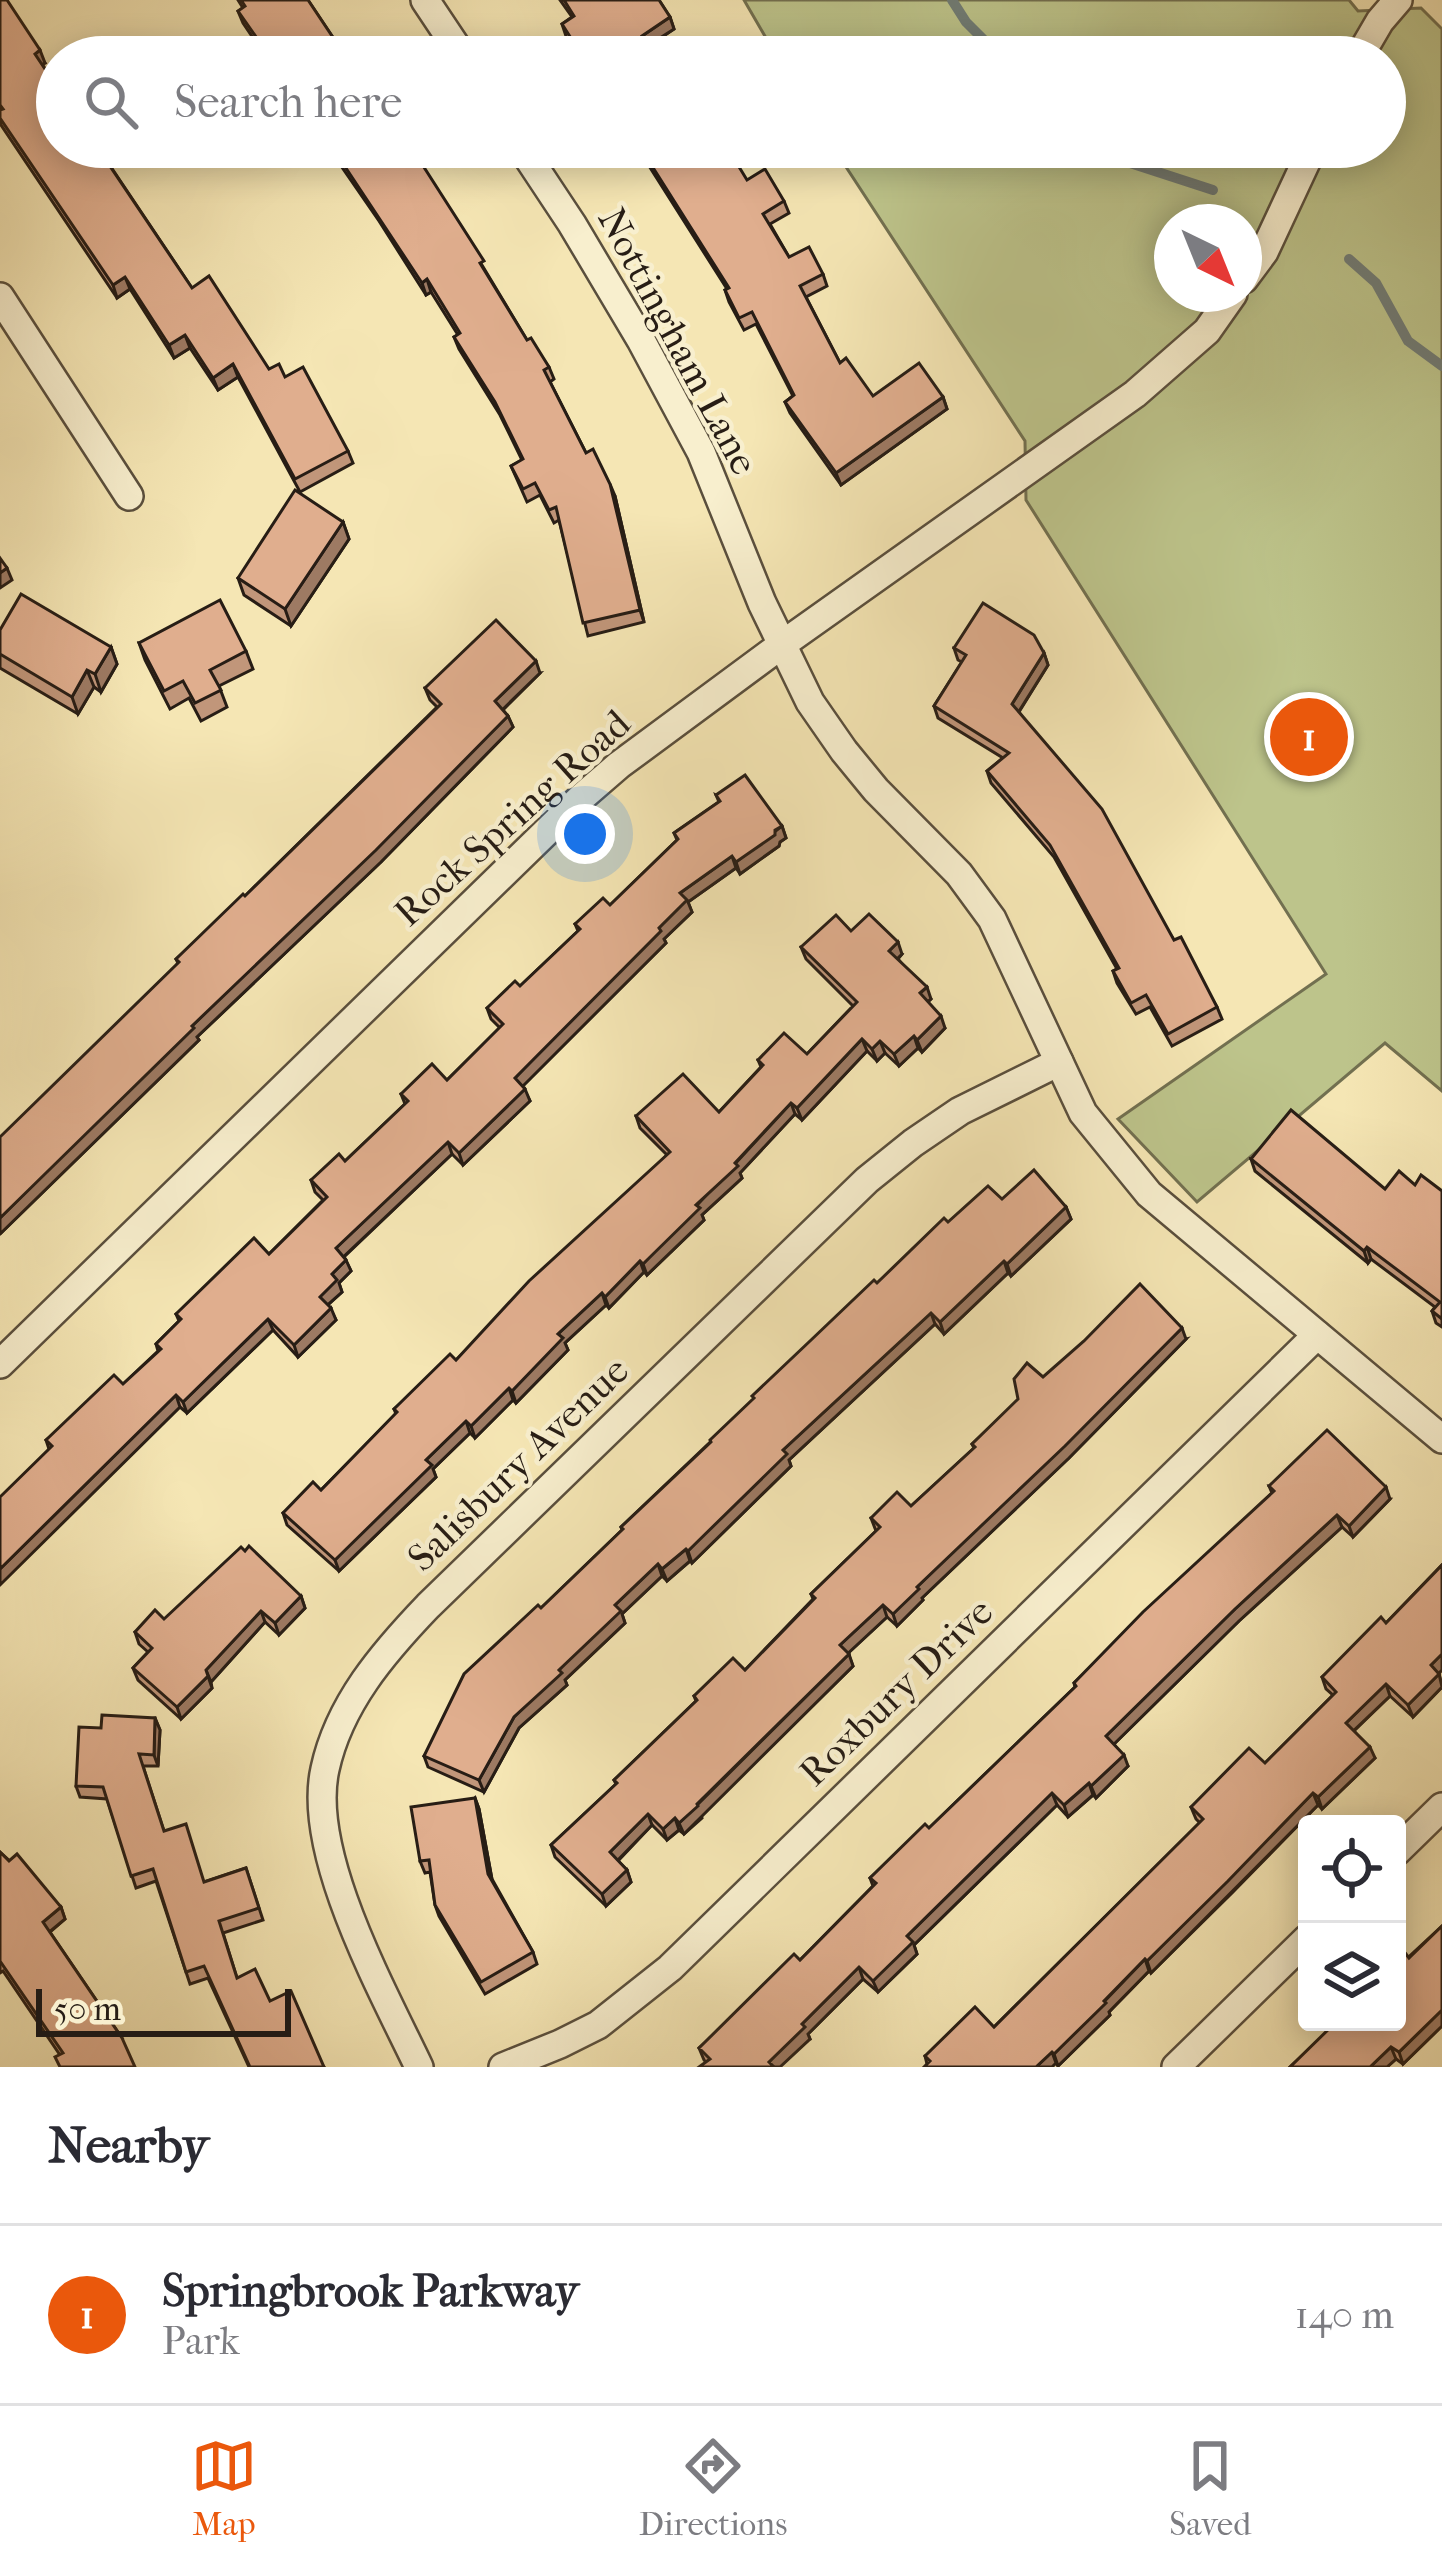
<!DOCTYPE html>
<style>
:root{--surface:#fff;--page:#f2f2f3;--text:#2b2b33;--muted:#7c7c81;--line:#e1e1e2;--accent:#ea580c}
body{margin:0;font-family:"IM FELL French Canon",serif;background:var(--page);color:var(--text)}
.controls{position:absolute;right:36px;bottom:36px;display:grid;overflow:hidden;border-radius:12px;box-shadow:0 6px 30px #0003}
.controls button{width:108px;height:108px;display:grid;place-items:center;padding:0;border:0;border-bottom:3px solid var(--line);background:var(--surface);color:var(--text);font:60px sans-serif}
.compass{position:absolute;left:1154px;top:204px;width:108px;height:108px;border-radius:50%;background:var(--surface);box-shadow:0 6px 30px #0003;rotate:137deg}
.scale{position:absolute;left:36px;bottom:30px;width:255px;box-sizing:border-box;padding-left:12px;border:6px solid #271d15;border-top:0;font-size:33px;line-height:42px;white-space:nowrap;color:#271d15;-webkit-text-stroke:9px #f8efce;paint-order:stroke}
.you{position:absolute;left:585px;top:834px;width:42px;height:42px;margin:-30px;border:9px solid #fff;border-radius:50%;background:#1a73e8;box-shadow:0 0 0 18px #1a73e833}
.badge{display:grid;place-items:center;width:78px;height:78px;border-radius:50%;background:var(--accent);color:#fff;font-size:39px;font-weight:700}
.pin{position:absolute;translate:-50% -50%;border:6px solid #fff;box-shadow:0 3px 12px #0006}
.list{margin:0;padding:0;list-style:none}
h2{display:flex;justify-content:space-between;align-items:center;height:156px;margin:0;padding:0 48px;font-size:51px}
h2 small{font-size:39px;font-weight:400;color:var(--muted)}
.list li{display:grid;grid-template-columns:78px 1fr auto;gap:36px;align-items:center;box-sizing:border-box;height:180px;padding:0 48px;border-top:3px solid var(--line)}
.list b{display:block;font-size:45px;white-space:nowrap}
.list p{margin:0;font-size:39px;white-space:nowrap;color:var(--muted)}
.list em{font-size:39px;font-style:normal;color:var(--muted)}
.icon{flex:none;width:66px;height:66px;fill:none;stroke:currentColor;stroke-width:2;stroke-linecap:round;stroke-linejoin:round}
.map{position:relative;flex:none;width:1442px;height:2067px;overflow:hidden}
.search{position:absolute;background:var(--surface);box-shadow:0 6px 30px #0003;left:36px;right:36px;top:36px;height:132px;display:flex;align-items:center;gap:30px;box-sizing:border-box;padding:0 42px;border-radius:66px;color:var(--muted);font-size:45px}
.sheet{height:336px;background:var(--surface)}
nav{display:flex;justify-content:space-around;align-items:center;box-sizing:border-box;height:168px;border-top:3px solid var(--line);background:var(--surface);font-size:33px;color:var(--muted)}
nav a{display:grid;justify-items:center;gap:6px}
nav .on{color:var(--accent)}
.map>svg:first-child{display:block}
.park{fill:#bdc48b;stroke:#727050;stroke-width:3;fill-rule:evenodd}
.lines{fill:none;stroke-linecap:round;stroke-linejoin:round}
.stream{stroke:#717d77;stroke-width:10}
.street-casing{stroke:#5a4f3d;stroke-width:32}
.street{stroke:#f8efce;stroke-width:27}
.wall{fill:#c1967a;stroke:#271d15;stroke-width:3}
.shaded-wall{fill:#9d7a63;stroke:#271d15;stroke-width:3}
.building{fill:#e0ae8e;stroke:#271d15;stroke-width:3}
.labels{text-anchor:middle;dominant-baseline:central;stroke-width:9;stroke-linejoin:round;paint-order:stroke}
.street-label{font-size:39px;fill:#271d15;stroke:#f8efce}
</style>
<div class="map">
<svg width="1442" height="2067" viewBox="0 0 1442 2067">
<rect width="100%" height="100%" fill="#f5e6b4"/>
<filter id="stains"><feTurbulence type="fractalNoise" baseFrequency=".00167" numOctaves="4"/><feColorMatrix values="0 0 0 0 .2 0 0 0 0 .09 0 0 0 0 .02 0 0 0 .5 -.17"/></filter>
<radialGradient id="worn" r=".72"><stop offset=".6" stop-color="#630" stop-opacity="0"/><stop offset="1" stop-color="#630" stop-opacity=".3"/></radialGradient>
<!-- park -->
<path class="park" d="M 744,0 L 1349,0 L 1358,11 L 1421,8 L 1442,29 L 1442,1091 L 1385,1043 L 1197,1202 L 1118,1119 L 1326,974 L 1026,500 L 1025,441 L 833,147 L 1385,147 L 1385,57 L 777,57 ZM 1172,222 L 1244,222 L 1244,294 L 1172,294 Z"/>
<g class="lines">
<!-- stream -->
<g class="stream">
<polyline points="952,0 966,22 1001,57"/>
<polyline points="1097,147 1130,163 1213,190"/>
<polyline points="1349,259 1376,283 1408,341 1442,366"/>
</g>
<defs>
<g id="street">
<polyline points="425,0 463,57"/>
<polyline points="1359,57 1380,21 1398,0"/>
<polyline points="521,147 572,224 641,340 701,452 762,603 810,702 844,751 876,790 959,874 992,919 1083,1113 1149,1194 1442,1439"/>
<polyline points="1244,279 1264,252 1313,147"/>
<polyline points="0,297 129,496"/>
<polyline points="0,1364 582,797 619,765 780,646 1135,394 1207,331 1233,294"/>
<polyline points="1397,1851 1442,1807"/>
<path d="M 419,2067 C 383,1991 306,1853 325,1769 C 339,1704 383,1653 428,1606 L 867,1180 L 913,1143 L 960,1111 L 1059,1062"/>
<polyline points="503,2067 560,2044 598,2025 670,1968 1317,1335"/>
<polyline points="1176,2067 1307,1939"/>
</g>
</defs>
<!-- street casing -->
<use href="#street" class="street-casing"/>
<!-- street -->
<use href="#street" class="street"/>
</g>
<!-- wall -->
<g class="wall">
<polygon points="0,0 45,63 42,64 192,288 269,369 285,377 348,451 353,463 300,492 238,377 218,390 190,348 174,358 130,289 117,298 1,125"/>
<polygon points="238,0 308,0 346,57 266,57 243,23 238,11 243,8"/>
<polygon points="560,0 659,0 670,17 674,29 649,46 656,57 580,57 566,36 562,24 572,17"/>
<polygon points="328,147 411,147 527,340 549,367 554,379 550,382 586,453 615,496 644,622 588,636 559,520 554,523 540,495 527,502 511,466 522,460 500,415 459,349 454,337 458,335 431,292 426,295 379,221"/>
<polygon points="637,147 715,147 721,158 747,180 784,201 789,213 770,224 789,257 823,274 827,286 806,297 840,363 873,396 943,397 947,409 841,485 790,413 785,402 793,396 756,324 744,330 729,302 725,290 727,289"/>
<polygon points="343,522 349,539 291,626 244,595 238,578"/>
<polygon points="0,630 111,647 117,664 101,692 94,687 78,714 0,668"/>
<polygon points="139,643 246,651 253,669 219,686 227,707 201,721 189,698 170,709 145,660"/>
<polygon points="954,648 1044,653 1048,665 1019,712 1174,940 1217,1007 1222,1019 1172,1046 1150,1007 1136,1014 1117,983 1113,971 1117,969 1054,857 991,783 987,771 1003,758 938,718 934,706 962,662 958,660"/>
<polygon points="540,673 503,710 508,716 513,727 381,862 197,1037 199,1040 0,1234 178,963 176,959 245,896 437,707 430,700 425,688"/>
<polygon points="716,795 782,826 786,838 780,842 779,846 740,874 736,868 688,902 692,912 664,939 666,943 522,1086 530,1101 463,1165 452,1154 344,1257 351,1271 339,1283 342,1292 328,1305 336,1320 298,1357 273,1330 187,1413 180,1407 49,1449 46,1440 123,1384 158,1351 156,1344 179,1321 176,1314 269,1254 323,1200 315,1192 311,1180 345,1161 405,1104 401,1094 447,1080 500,1028 491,1019 487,1008 520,986 578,931 575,924 610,905 677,840 674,833 719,802"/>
<polygon points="851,931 902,954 898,959 931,999 928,1002 945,1028 922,1052 918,1048 899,1066 885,1053 877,1061 867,1051 802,1120 795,1114 740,1173 742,1178 702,1215 704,1220 647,1275 644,1272 609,1308 606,1305 565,1343 568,1350 516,1403 513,1400 475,1438 470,1433 433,1469 436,1477 339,1571 287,1525 283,1513 321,1490 396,1414 394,1409 456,1360 667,1155 640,1128 636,1116 719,1112 761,1067 758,1060 807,1054 853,1006 806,959 801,947"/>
<polygon points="1251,1159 1385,1189 1415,1185 1442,1191 1442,1327 1436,1323 1432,1311 1435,1307 1371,1259 1368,1263 1255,1171"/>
<polygon points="1002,1199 1066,1207 1071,1219 1011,1276 1008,1273 944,1334 935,1324 789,1460 791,1466 692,1563 690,1561 667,1581 662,1576 622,1614 625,1623 565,1680 567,1685 519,1728 484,1792 428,1767 424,1756 541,1608 622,1530 621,1527 877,1283 948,1222"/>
<polygon points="1186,1339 1069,1458 922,1598 923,1600 897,1626 887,1617 848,1653 853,1666 701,1815 702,1818 684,1834 679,1830 667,1840 652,1825 618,1861 627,1870 631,1882 606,1906 555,1857 551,1845 616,1784 614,1780 696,1701 694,1696 745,1670 813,1599 811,1594 876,1531 871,1518 911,1506 974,1448 972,1444 1043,1377"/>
<polygon points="1269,1486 1390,1499 1353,1537 1342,1527 1239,1621 1114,1744 1128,1766 1096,1798 1093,1795 1068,1817 1057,1805 914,1945 917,1954 878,1992 863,1979 808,2034 810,2039 706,2062 704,2060 699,2048 800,1960 873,1886 870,1878 929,1828 1075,1687 1074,1683 1272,1493"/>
<polygon points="1442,1565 1442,1670 1439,1673 1442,1687 1413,1717 1390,1696 1354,1731 1375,1758 1322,1809 1318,1805 1232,1893 1151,1973 1149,1971 1109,2012 1110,2015 1058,2066 1056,2063 927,2064 925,2056 994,2027 1200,1823 1196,1819 1191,1807 1265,1763 1333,1695 1326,1689 1322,1677 1386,1623"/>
<polygon points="301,1596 305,1608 279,1635 265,1622 211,1682 212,1688 181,1719 138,1680 133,1668 148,1652 139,1644 135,1632 164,1619"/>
<polygon points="155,1718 160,1730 158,1766 143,1766 164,1831 204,1882 246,1868 263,1920 223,1933 237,1978 270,2001 324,2067 249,2067 208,1978 190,1984 156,1881 136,1888 107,1799 80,1797 76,1786 101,1728"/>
<polygon points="475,1798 479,1809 492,1879 533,1952 537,1964 485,1994 439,1916 435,1905 430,1872 425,1873 420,1861"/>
<polygon points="0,1852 61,1907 65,1919 50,1932 122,2038 60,2055 3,1971 0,1973"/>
<polygon points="1442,1926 1442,2026 1403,2064 1396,2059 1387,2067 1290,2067"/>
</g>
<!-- shaded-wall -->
<g class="shaded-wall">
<polygon points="670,17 674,29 646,47 642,36"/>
<polygon points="40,50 45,63 39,66 35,54"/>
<polygon points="125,277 130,289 117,298 113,285"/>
<polygon points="427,279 431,292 426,295 422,283"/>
<polygon points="185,335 190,348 174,358 169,345"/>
<polygon points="233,364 238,377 218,390 213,378"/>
<polygon points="943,397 947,409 841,485 836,473"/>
<polygon points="610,484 615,496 644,622 640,610"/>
<polygon points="343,522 349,539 291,626 285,609"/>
<polygon points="7,568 12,580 0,588 0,573"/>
<polygon points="111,647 117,664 101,692 95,674"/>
<polygon points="1044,653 1048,665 1016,716 1012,704"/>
<polygon points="536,661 540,673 499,713 495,701"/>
<polygon points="87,670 94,687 78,714 72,697"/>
<polygon points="508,716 513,727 381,862 197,1037 199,1040 0,1234 0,1218 192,1026"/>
<polygon points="782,826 786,838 780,842 779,846 740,874 736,862"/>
<polygon points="732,856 736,868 688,902 692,912 664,939 666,943 519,1090 515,1078 659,928 680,893"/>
<polygon points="898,942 902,954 894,962 889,951"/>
<polygon points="927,987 931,999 924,1005 920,993"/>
<polygon points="941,1016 945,1028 922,1052 917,1040"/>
<polygon points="914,1036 918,1048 899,1066 894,1054"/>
<polygon points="862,1039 867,1051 802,1120 797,1108"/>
<polygon points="880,1041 885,1053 877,1061 872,1049"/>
<polygon points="525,1089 530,1101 463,1165 459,1153"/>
<polygon points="791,1103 795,1114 740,1173 742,1178 702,1215 704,1220 647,1275 643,1264"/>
<polygon points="448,1142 452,1154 340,1260 336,1248"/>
<polygon points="1066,1207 1071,1219 1011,1276 1007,1264"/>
<polygon points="1367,1247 1371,1259 1368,1263 1364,1251"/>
<polygon points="346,1260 351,1271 339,1283 342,1292 324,1308 320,1297 332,1274"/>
<polygon points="640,1261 644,1272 609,1308 605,1297"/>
<polygon points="1004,1261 1008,1273 944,1334 940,1322"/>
<polygon points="602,1293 606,1305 565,1343 568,1350 516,1403 512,1391 558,1334"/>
<polygon points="331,1308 336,1320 298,1357 294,1345"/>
<polygon points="931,1313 935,1324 789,1460 791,1466 692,1563 688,1551 783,1450"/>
<polygon points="268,1319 273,1330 187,1413 183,1402"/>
<polygon points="1182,1328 1186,1339 1069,1458 922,1598 923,1600 897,1626 893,1614 917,1587"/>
<polygon points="509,1388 513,1400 475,1438 471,1426"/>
<polygon points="176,1395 180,1407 0,1585 0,1569"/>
<polygon points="466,1421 470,1433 433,1469 436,1477 339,1571 335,1560 426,1460"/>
<polygon points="1386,1487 1390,1499 1353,1537 1349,1526"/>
<polygon points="1337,1515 1342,1527 1239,1621 1110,1748 1106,1736 1235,1609"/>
<polygon points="686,1549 690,1561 667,1581 662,1569"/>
<polygon points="658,1564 662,1576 622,1614 625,1623 565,1680 567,1685 519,1728 484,1792 479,1780 514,1717 559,1670 615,1605"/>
<polygon points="301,1596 305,1608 279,1635 275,1623"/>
<polygon points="883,1605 887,1617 844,1657 840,1645"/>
<polygon points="261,1611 265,1622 211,1682 206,1670"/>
<polygon points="849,1654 853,1666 684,1834 679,1823"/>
<polygon points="1442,1654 1442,1670 1435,1677 1431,1665"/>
<polygon points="1439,1674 1442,1687 1413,1717 1408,1705"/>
<polygon points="208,1676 212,1688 181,1719 177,1707"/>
<polygon points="1386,1684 1390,1696 1350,1734 1346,1723"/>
<polygon points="155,1718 160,1730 158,1766 154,1755"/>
<polygon points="1370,1747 1375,1758 1322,1809 1318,1797"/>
<polygon points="1124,1755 1128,1766 1096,1798 1091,1786"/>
<polygon points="1089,1783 1093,1795 1068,1817 1064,1805"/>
<polygon points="1052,1793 1057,1805 914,1945 917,1954 878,1992 873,1981 907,1936"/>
<polygon points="1313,1793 1318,1805 1151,1973 1147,1961"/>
<polygon points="475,1798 479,1809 493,1885 488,1874"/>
<polygon points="648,1814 652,1825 614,1864 610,1852"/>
<polygon points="675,1818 679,1830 667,1840 663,1829"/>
<polygon points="627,1870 631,1882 606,1906 602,1894"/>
<polygon points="61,1907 65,1919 47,1934 43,1922"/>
<polygon points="1145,1959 1149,1971 1109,2012 1110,2015 1058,2066 1054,2054"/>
<polygon points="859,1967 863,1979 808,2034 810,2039 780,2067 771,2067 769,2062 802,2024"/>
<polygon points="1442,2010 1442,2026 1403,2064 1399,2052"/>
<polygon points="1391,2047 1396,2059 1387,2067 1370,2067"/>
<polygon points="1052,2052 1056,2063 1052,2067 1036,2067"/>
</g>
<!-- building -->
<g class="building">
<polygon points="0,0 7,0 40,50 35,54 57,87 57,147 97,147 192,288 209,276 269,369 279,364 285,377 303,367 348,451 295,479 233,364 213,378 185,335 169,345 125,277 113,285 0,118 0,110 3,109 0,105"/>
<polygon points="241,0 308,0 346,57 270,57 238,11 245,6"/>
<polygon points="564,0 659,0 670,17 642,36 656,57 583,57 562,24 574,16"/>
<polygon points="332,147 411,147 484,261 480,263 527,340 531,338 549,367 544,370 586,453 593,449 610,484 640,610 583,623 556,507 549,510 535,483 523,489 511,466 523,459 495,402 454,337 460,333 427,279 422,283"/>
<polygon points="640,147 715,147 721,158 730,152 747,180 765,169 784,201 763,214 789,257 809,247 823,274 800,286 840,363 846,358 873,396 919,363 943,397 836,473 785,402 794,395 752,312 739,318 725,290 729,288"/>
<polygon points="295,490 343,522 285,609 238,578"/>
<polygon points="0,558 7,568 0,573"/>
<polygon points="21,594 111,647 95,674 87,670 72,697 0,654 0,630"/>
<polygon points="220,600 246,651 210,670 221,690 195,703 183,681 164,691 139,643"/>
<polygon points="983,603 1034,635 1044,653 1012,704 1102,809 1174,940 1181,937 1217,1007 1168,1034 1146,995 1131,1003 1113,971 1119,968 1050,845 987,771 1009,753 934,706 966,655 954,648"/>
<polygon points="496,620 536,661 495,701 508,716 376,850 192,1026 194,1028 0,1218 0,1137 179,962 176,959 243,894 245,896 441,704 425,688"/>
<polygon points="745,775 782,826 775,830 775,835 736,862 732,856 680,893 687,900 659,928 661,931 515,1078 525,1089 459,1153 448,1142 336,1248 346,1260 332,1274 337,1280 320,1297 331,1308 294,1345 268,1319 183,1402 176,1395 0,1569 0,1497 52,1446 46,1440 114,1375 123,1384 161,1349 156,1344 181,1319 176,1314 254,1238 269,1254 327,1197 311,1180 339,1154 345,1161 408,1101 401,1094 432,1064 447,1080 503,1024 487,1008 515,981 520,986 580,929 575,924 603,898 610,905 678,839 674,833 720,801 716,795"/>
<polygon points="869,914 898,942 889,951 927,987 920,993 941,1016 917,1040 914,1036 894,1054 880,1041 872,1049 862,1039 797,1108 791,1103 735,1163 738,1166 696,1205 700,1208 643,1264 640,1261 605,1297 602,1293 558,1334 563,1338 512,1391 509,1388 471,1426 466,1421 426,1460 432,1465 335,1560 283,1513 313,1482 321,1490 397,1412 394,1409 450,1354 456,1360 529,1281 670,1152 636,1116 683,1074 719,1112 763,1065 758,1060 784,1033 807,1054 857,1002 801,947 836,915 851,931"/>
<polygon points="1291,1110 1385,1189 1399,1171 1415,1185 1421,1175 1442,1191 1442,1319 1432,1311 1440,1302 1367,1247 1364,1251 1251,1159"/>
<polygon points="1034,1170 1066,1207 1007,1264 1004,1261 940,1322 931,1313 783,1450 787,1454 688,1551 686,1549 662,1569 658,1564 615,1605 621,1611 559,1670 562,1673 514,1717 479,1780 424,1756 464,1674 538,1605 541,1608 623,1529 621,1527 711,1442 710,1440 754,1398 752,1396 810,1341 874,1280 877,1283 944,1218 948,1222 988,1186 1002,1199"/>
<polygon points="1140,1284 1182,1328 1065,1446 917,1587 919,1589 893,1614 883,1605 840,1645 849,1654 697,1804 698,1806 679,1823 675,1818 663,1829 648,1814 610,1852 627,1870 602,1894 551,1845 617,1783 614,1780 697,1700 694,1696 733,1658 745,1670 815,1598 811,1594 880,1527 871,1518 897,1492 911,1506 975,1447 972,1444 1018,1399 1014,1379 1027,1363 1043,1377 1084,1341"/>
<polygon points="1327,1430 1386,1487 1349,1526 1337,1515 1235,1609 1106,1736 1124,1755 1091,1786 1089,1783 1064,1805 1052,1793 907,1936 913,1942 873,1981 859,1967 802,2024 805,2027 769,2062 774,2067 699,2067 710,2059 699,2048 794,1954 800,1960 876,1883 870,1878 925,1824 929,1828 1076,1686 1074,1683 1143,1612 1274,1491 1269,1486"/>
<polygon points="249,1546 301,1596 275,1623 261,1611 206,1670 208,1676 177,1707 133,1668 152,1648 135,1632 155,1610 164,1619 241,1547 245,1551"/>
<polygon points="1442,1565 1442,1654 1431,1665 1439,1674 1408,1705 1386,1684 1346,1723 1370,1747 1318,1797 1313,1793 1228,1881 1147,1961 1145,1959 1104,2001 1106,2003 1054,2054 1052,2052 1036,2067 924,2067 930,2061 925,2056 975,2007 994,2027 1203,1819 1191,1807 1249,1748 1265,1763 1336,1692 1322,1677 1381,1617 1386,1623"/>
<polygon points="102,1715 155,1718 154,1755 139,1754 164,1831 186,1824 204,1882 246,1868 259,1908 219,1921 237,1978 255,1969 270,2001 291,1991 324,2067 250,2067 204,1966 186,1972 153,1869 131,1876 103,1787 76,1786 79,1727 101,1728"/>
<polygon points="475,1798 488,1874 533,1952 481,1982 435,1905 429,1860 420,1861 411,1807"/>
<polygon points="0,1852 9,1861 17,1854 61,1907 43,1922 122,2038 135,2067 60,2067 55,2057 63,2053 0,1961"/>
<polygon points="1442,1926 1442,2010 1399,2052 1391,2047 1370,2067 1290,2067 1336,2022 1397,2022 1397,1962 1406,1954 1409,1958"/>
</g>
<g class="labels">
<!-- street labels -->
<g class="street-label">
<text transform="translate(678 341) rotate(62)">Nottingham Lane</text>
<text transform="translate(512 818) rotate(-42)">Rock Spring Road</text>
<text transform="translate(518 1464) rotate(-44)">Salisbury Avenue</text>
<text transform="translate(896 1692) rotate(-44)">Roxbury Drive</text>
</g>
</g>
<rect width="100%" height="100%" filter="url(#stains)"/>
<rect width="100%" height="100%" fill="url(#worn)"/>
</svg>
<div class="controls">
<button><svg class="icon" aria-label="locate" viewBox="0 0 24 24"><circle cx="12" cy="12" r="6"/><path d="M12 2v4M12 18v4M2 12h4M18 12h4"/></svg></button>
<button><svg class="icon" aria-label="layers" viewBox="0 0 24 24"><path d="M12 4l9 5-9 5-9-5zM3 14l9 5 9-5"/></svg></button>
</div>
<svg class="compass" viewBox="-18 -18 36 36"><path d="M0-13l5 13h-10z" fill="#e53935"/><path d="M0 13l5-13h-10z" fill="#7c7c81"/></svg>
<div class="scale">50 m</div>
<div class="you"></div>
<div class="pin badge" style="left:1309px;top:737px">1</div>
<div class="search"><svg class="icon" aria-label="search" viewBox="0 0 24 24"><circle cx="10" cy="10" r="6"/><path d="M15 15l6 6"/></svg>Search here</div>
</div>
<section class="sheet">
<h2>Nearby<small></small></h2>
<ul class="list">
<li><span class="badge">1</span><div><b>Springbrook Parkway</b><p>Park</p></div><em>140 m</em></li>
</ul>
</section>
<nav>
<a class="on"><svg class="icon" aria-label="map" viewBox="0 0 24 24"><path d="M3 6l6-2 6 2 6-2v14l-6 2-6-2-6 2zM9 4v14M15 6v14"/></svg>Map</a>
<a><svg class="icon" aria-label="directions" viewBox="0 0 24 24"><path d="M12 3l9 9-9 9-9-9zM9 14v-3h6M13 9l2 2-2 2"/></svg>Directions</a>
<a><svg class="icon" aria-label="saved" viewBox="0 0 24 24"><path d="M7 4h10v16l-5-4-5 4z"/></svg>Saved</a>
</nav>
